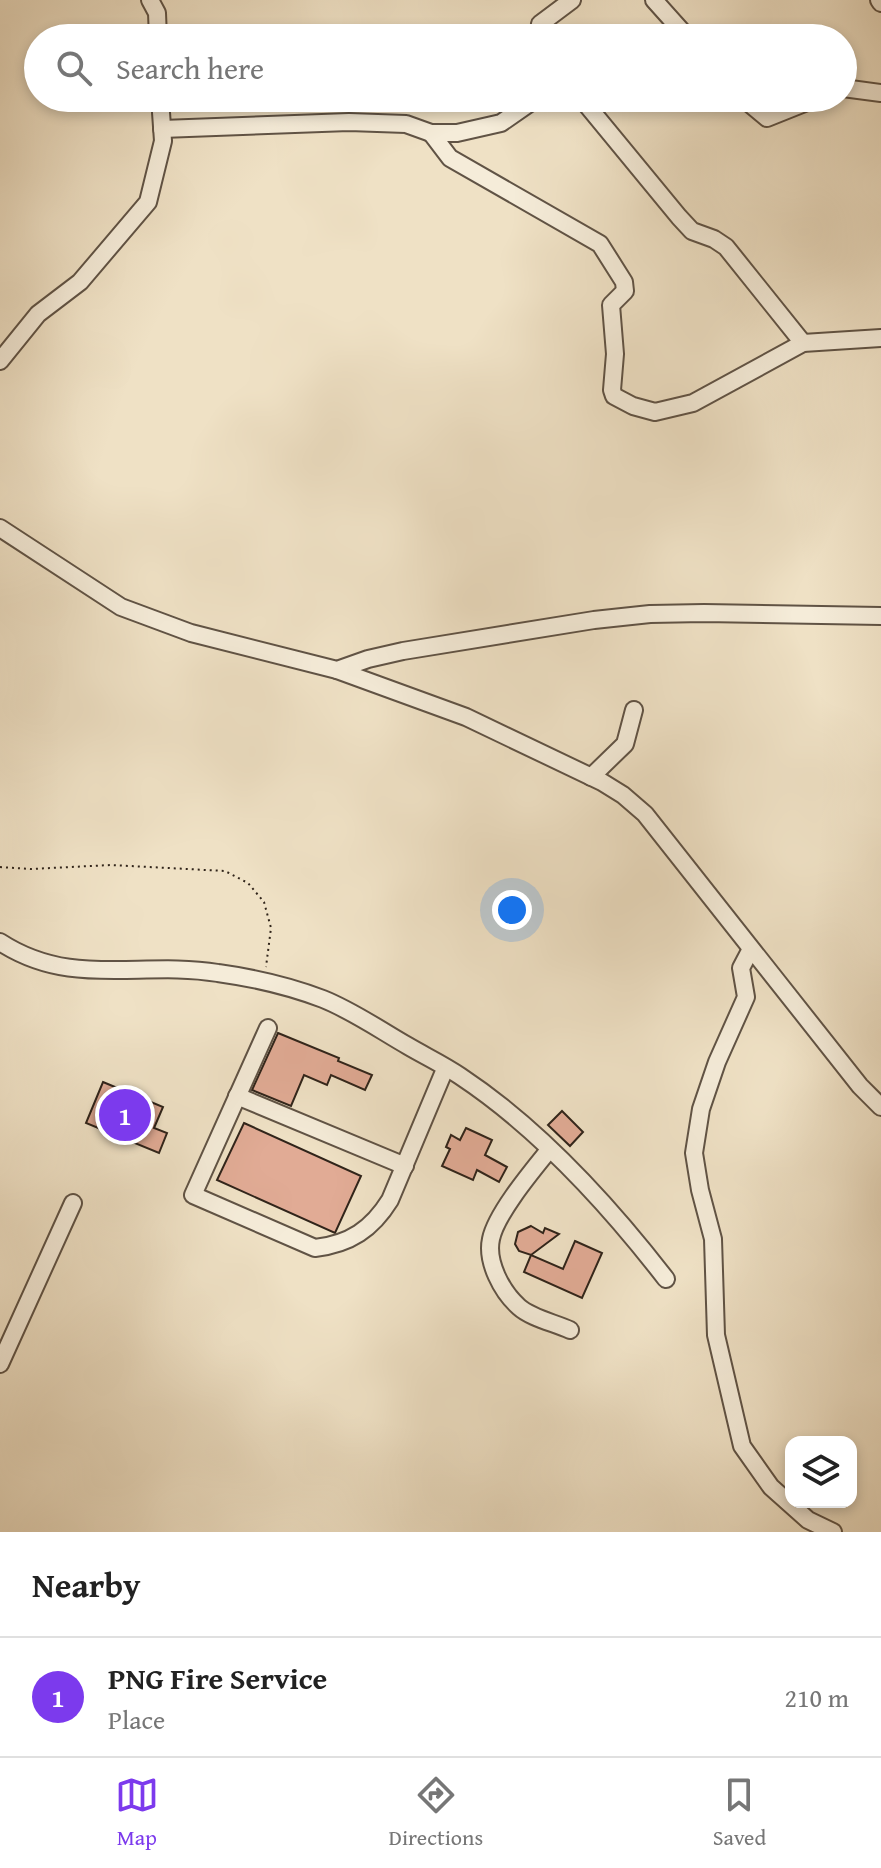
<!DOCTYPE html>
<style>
:root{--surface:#fff;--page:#f6f6f6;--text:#222;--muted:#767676;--line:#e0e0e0;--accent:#7c3aed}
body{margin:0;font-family:"Gentium Book Plus",serif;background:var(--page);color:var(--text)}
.controls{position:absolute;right:24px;bottom:24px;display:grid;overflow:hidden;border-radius:16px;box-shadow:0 4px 12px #0003}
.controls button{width:72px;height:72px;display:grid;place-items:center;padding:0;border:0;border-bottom:2px solid var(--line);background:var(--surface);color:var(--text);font:40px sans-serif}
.you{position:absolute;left:512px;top:910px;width:28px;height:28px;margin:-20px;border:6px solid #fff;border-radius:50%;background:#1a73e8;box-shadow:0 0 0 12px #1a73e833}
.badge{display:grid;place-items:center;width:52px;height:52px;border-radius:50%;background:var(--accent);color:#fff;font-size:26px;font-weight:700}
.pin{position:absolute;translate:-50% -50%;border:4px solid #fff;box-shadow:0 2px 8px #0006}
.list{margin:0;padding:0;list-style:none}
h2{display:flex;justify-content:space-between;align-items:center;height:104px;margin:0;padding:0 32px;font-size:34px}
h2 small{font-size:26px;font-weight:400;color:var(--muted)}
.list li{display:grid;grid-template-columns:52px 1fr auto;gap:24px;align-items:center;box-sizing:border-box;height:120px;padding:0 32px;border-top:2px solid var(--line)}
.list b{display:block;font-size:30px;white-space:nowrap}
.list p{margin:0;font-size:26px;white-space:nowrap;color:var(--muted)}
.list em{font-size:26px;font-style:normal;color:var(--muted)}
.icon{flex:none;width:44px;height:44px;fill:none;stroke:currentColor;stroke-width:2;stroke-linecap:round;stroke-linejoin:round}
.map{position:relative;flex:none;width:881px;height:1532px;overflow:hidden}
.search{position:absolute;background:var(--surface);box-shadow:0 4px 12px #0003;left:24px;right:24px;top:24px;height:88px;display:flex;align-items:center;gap:20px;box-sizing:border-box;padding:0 28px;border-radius:44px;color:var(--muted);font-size:30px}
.sheet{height:224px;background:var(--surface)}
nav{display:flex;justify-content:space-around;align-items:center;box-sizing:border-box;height:112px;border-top:2px solid var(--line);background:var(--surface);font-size:22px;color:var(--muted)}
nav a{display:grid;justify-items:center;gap:4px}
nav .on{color:var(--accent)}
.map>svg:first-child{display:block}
.building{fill:#e1ab95;stroke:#30241a;stroke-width:2}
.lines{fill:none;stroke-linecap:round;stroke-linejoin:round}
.minor-casing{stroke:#605345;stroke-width:20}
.path{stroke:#30241a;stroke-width:2;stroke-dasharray:2 4;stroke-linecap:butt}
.minor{stroke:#f5ecd9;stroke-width:16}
</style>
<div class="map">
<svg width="881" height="1532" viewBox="0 0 881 1532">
<rect width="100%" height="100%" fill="#efe1c5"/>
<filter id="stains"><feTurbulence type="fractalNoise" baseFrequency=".0025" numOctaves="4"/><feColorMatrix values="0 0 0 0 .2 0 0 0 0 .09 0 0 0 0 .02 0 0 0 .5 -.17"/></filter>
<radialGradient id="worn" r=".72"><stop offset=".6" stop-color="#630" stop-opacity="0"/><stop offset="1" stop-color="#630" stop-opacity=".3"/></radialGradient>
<!-- building -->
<g class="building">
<polygon points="278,1033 339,1058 338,1061 372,1075 365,1090 331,1075 327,1085 304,1075 291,1106 252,1090"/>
<polygon points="103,1082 163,1107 154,1128 167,1133 159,1153 86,1123"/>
<polygon points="562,1111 583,1132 570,1146 548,1125"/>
<polygon points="244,1123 361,1176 335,1233 217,1180"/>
<polygon points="466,1128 492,1140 485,1155 507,1167 499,1182 477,1170 473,1180 442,1166 450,1149 446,1147 451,1135 460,1140"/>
<polygon points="531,1226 543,1233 545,1228 559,1234 531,1255 519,1251 515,1244 518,1232"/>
<polygon points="575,1241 602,1253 582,1298 524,1272 531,1255 563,1269"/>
</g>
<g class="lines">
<defs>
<g id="minor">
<polyline points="150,0 157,13 158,38"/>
<polyline points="654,0 688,38"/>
<polyline points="879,0 881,3"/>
<polyline points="538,38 540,24 572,0"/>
<polyline points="843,88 881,93"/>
<polyline points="581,98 679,217 692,231 714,239 726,247 803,343"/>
<polyline points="743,98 767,118 817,98"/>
<polyline points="162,129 349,122 406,124 431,133 457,133 501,123 537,98"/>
<polyline points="431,133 450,158 600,244 624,282 625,291 611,305 615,354 612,390 614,396 633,406 655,412 693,403 803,343 881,338"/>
<polyline points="0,361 38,314 80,282 148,202 163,141 160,98"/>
<polyline points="0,528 121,607 191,633 337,670 368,659 403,651 594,620 650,614 704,613 881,616"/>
<polyline points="337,670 466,717 602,782 623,795 645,814 860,1086 881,1107"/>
<polyline points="591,777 625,744 634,710"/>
<path d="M 0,942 C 72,989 141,960 218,973 C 254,978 289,986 323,999 C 353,1011 380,1030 408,1046 C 425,1056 444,1065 460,1076 C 540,1129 608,1204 666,1279"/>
<polyline points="751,949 741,968 746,997 717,1062 701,1109 694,1153 700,1190 713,1239 716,1335 742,1446 771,1487 808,1520 833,1532"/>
<path d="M 268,1028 L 193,1195 L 315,1248 C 350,1244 372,1229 390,1200 L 445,1069"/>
<polyline points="237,1096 405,1166"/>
<path d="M 549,1150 C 532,1171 496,1214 491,1239 C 486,1262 502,1292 519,1307 C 531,1318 555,1323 570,1330"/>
<polyline points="0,1364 73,1203"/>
</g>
</defs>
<!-- minor casing -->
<use href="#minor" class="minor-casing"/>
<!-- path -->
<polyline class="path" points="0,867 31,869 111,865 225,871 248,883 264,902 271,928 266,967"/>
<!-- minor -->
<use href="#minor" class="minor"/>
</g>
<rect width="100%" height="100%" filter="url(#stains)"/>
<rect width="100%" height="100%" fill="url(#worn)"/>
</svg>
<div class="controls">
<button><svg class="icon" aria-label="layers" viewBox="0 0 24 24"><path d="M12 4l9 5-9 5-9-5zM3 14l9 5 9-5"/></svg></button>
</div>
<div class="you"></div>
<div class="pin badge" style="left:125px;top:1115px">1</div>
<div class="search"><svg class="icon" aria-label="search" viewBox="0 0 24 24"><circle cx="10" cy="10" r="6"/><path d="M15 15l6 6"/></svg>Search here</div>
</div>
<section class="sheet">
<h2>Nearby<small></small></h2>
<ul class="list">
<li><span class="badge">1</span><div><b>PNG Fire Service</b><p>Place</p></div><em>210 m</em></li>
</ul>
</section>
<nav>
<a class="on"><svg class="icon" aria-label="map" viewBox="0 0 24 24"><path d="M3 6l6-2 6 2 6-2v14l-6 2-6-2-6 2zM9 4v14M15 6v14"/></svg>Map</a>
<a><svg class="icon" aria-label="directions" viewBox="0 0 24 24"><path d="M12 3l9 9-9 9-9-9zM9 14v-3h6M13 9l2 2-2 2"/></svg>Directions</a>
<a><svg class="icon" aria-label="saved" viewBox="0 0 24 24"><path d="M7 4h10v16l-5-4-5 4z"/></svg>Saved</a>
</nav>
